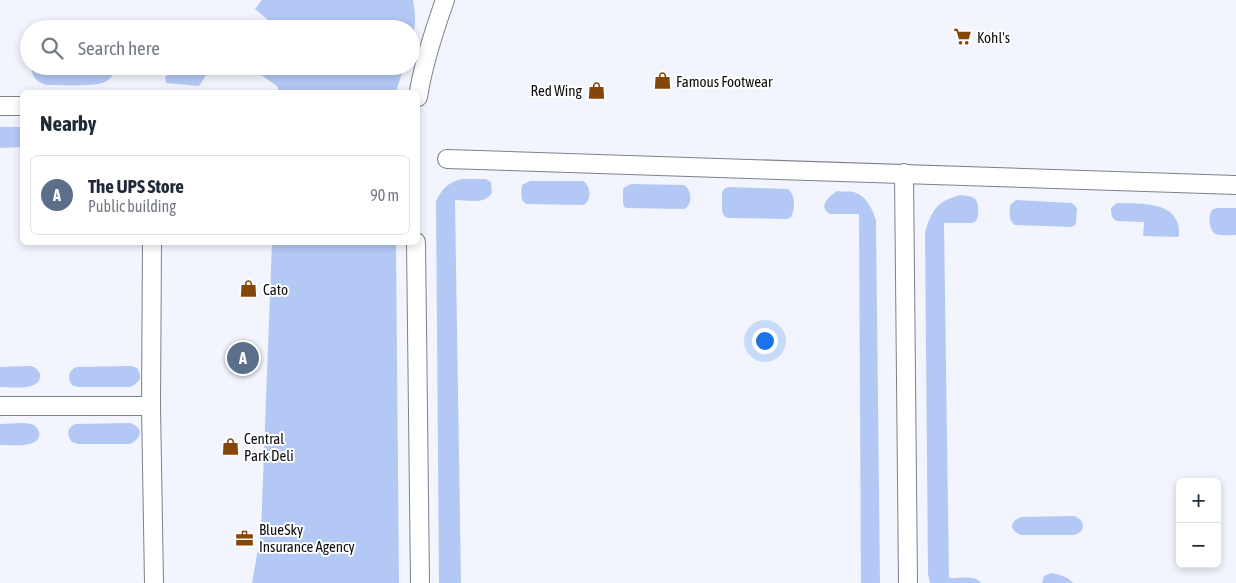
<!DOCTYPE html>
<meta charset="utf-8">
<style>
:root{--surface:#fff;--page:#f2f2f3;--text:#1f2937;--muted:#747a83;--line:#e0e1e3;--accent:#7c3aed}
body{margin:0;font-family:"Asap Condensed",sans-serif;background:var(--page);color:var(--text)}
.controls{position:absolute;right:15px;bottom:15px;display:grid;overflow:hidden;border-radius:8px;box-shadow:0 2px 8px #0003}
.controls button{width:45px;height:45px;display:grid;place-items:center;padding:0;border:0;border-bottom:1px solid var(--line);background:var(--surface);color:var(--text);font:25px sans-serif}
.you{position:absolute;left:764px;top:340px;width:18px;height:18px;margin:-12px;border:4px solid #fff;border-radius:50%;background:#1a73e8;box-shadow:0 0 0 8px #1a73e833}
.badge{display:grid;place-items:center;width:32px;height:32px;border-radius:50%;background:var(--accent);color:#fff;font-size:16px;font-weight:700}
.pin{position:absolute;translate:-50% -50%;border:2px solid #fff;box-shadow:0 1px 5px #0006}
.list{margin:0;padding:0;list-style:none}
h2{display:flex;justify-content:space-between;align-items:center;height:65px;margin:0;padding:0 20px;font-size:21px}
h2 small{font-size:16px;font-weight:400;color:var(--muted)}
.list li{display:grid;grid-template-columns:32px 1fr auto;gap:15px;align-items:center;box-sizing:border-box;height:80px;margin:0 10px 10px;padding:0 10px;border:1px solid var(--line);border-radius:8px}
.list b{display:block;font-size:19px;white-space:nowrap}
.list p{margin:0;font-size:16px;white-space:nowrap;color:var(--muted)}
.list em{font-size:16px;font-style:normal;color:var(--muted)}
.icon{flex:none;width:28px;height:28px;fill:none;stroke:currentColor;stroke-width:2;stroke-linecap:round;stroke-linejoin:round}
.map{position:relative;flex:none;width:1236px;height:583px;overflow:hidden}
.search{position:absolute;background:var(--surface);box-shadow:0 2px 8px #0003;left:20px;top:20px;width:400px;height:55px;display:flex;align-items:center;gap:12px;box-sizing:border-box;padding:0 18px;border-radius:28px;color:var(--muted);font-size:19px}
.panel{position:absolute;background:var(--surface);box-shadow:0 2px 8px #0003;left:20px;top:90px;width:400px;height:155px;border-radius:8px}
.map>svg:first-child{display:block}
.green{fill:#b4c8f5}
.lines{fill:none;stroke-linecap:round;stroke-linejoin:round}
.service-casing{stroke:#7d818a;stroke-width:20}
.service{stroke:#fff;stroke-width:18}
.labels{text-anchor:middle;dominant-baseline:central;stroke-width:4;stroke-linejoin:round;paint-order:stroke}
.poi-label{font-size:15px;fill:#0d0e12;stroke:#fff;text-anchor:start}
</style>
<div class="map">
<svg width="1236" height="583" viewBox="0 0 1236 583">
<rect width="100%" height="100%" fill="#f2f5fe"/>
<!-- green -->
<g class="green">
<path d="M 262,0 L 413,0 C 416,15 416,29 411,44 L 411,29 L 270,29 L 273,24 L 255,9 Z"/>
<path d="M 31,66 L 66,66 L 69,68 L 71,66 L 116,66 L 117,67 C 115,73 110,80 105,82 C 94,87 59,85 46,85 C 36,81 32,77 31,66 Z"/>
<polygon points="172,66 202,66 209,71 199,86 166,83 165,78"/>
<polygon points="260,66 404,66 396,92 278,92 278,87 260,74"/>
<polygon points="0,127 22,127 22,147 0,148"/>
<path d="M 462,179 L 486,179 L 491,182 L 492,193 C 484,205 468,200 455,200 L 461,583 L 439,583 L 436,201 C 443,188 447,183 462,179 Z"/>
<path d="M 530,181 L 583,181 C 591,186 592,201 583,205 L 526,204 C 520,201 521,192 522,185 Z"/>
<path d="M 631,184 L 684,185 C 692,190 693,205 684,209 L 627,208 L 624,207 L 623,203 L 623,189 L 625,187 Z"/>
<path d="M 729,187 L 788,189 C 796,196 795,208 791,217 L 787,219 L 728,218 L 724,216 L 722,211 L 722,192 L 725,188 Z"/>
<path d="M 837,191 C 842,192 849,191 854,192 C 867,196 872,209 876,220 L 880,583 L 861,583 L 859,214 L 830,214 L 826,211 L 824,206 C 827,198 831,195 837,191 Z"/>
<path d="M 960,195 C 965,196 972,195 976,200 C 979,204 979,217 976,221 C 975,222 973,222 972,223 L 944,223 L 949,578 C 958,579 975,574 981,583 L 930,583 L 928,574 L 925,233 C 931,211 937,201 960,195 Z"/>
<path d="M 1016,200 L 1072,203 L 1077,208 L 1076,224 L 1072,227 L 1015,225 C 1008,221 1010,212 1010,205 Z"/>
<path d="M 1117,203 C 1140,204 1182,200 1179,236 L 1177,237 L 1143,236 L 1144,222 L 1116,221 C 1111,217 1111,214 1111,208 Z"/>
<path d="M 1217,208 L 1236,208 L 1236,235 C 1230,235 1221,236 1216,234 C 1210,232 1208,218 1211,212 C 1212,209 1214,209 1217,208 Z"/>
<polygon points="272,243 396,243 399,583 252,583 261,532"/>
<path d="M 31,366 C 36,368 41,371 40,378 C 37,391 10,387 0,387 L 0,367 Z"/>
<path d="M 131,366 L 137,368 C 143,378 140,382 130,387 L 78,387 L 72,385 C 67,378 68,371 76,367 Z"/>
<path d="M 130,423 C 144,428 142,438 130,444 L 78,444 L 72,442 C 66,435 67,428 75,424 Z"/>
<path d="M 0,424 C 10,424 22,422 31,424 C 35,425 38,428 39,432 C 43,449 9,445 0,445 Z"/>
<path d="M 1074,516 C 1085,520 1087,531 1074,535 L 1021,535 C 1009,530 1009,522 1021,517 Z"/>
<path d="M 1051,573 C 1059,574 1068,577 1073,583 L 1042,583 L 1044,576 Z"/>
</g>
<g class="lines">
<defs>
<g id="service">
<path d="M 418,97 C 423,64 434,31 445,0"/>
<polyline points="0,106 22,106"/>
<polyline points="447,159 1236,185"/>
<polyline points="904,173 908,583"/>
<polyline points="152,242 151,406 154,583"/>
<polyline points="416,242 420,583"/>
<polyline points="0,406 151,406"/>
</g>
</defs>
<!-- service casing -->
<use href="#service" class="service-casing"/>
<!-- service -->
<use href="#service" class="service"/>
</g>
<!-- icons -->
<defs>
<symbol id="supermarket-bare" viewBox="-9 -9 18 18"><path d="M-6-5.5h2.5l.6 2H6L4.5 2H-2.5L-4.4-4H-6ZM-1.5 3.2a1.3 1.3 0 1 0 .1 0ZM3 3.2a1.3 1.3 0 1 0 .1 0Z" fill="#854609" stroke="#fff" stroke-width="2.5" paint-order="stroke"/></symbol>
<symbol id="shop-bare" viewBox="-9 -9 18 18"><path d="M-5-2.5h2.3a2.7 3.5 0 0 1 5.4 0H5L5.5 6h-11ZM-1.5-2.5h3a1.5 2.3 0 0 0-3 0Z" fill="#854609" stroke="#fff" stroke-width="2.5" paint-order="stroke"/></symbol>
<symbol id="office-bare" viewBox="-9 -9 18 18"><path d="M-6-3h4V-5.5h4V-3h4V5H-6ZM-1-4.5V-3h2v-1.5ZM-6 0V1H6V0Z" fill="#854609" stroke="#fff" stroke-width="2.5" paint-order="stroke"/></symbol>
</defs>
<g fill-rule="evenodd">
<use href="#supermarket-bare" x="950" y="24" width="25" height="25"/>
<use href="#shop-bare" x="650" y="68" width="25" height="25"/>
<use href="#shop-bare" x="584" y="78" width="25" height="25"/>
<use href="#shop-bare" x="236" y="276" width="25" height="25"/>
<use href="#shop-bare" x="218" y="434" width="25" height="25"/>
<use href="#office-bare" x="232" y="526" width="25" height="25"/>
</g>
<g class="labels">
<!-- poi labels -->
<g class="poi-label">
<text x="977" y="37">Kohl's</text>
<text x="676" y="81">Famous Footwear</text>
<text x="582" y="90" text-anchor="end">Red Wing</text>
<text x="263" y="289">Cato</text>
<text x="244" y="438">Central<tspan x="244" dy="17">Park Deli</tspan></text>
<text x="259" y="529">BlueSky<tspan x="259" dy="17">Insurance Agency</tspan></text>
</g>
</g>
</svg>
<div class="controls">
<button>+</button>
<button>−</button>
</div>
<div class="you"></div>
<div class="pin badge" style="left:243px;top:358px;background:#5c6f8a">A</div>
<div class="search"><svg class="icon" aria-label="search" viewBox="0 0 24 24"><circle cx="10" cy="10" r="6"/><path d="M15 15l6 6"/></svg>Search here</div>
<section class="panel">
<h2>Nearby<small></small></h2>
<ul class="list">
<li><span class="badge" style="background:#5c6f8a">A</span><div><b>The UPS Store</b><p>Public building</p></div><em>90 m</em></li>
</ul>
</section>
</div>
